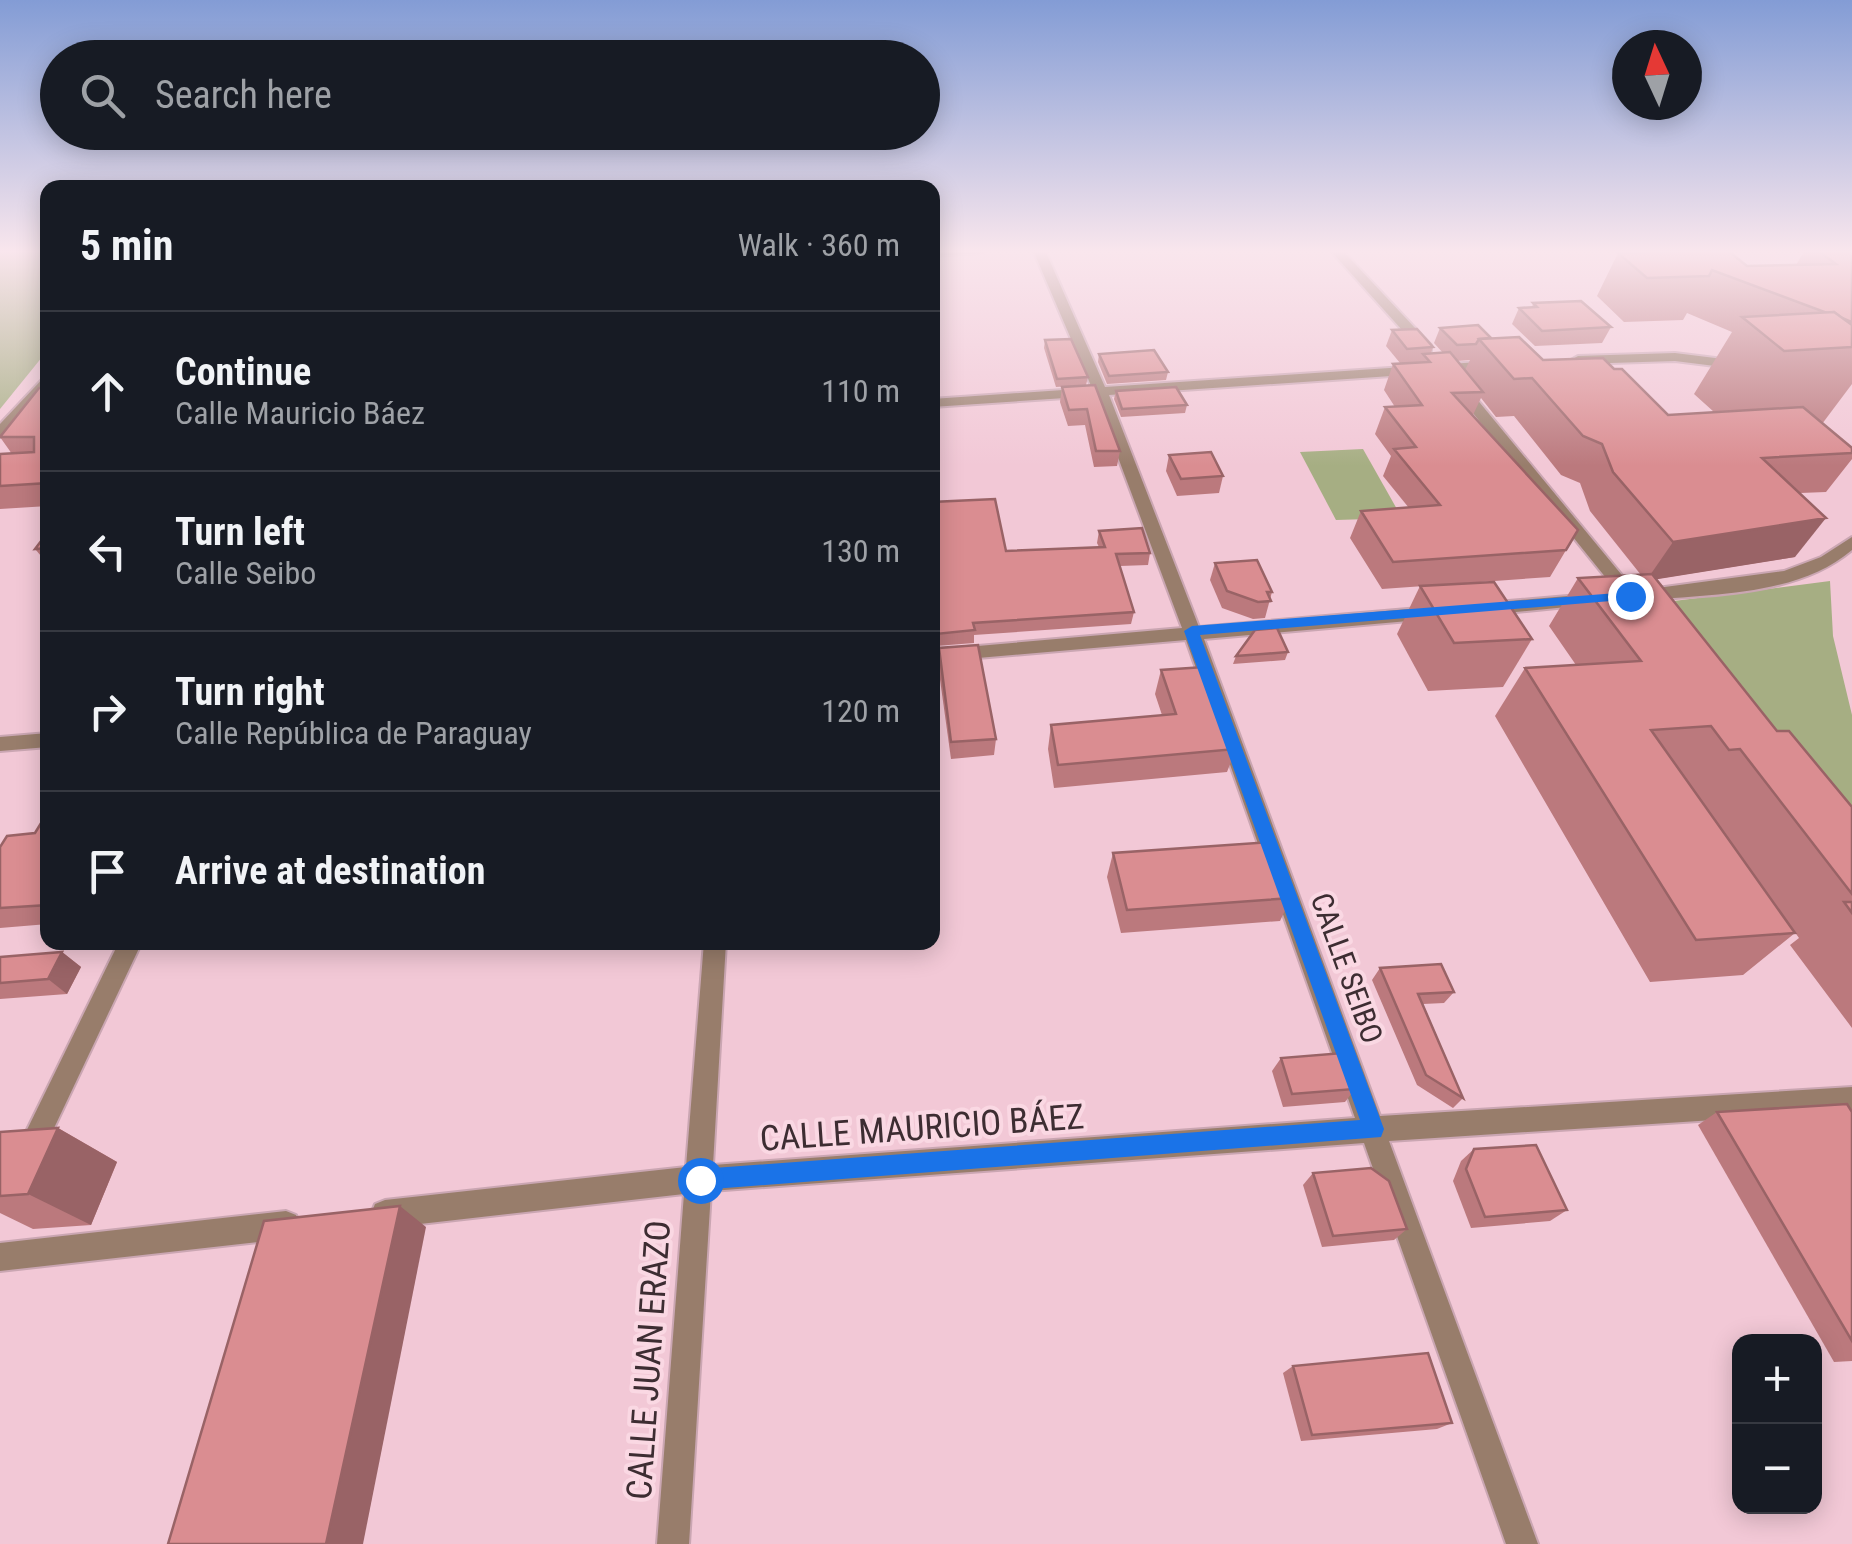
<!DOCTYPE html>
<meta charset="utf-8">
<style>
:root{--surface:#171b24;--page:#20242c;--text:#f1f3f6;--muted:#9ea1a6;--line:#363941}
body{margin:0;font-family:"Roboto Condensed",sans-serif;background:var(--page);color:var(--text)}
.controls{position:absolute;right:30px;bottom:30px;display:grid;overflow:hidden;border-radius:20px;box-shadow:0 5px 25px #0003}
.controls button{width:90px;height:90px;display:grid;place-items:center;padding:0;border:0;border-bottom:2px solid var(--line);background:var(--surface);color:var(--text);font:50px sans-serif}
.compass{position:absolute;left:1612px;top:30px;width:90px;height:90px;border-radius:50%;background:var(--surface);box-shadow:0 5px 25px #0003;rotate:356deg}
.stop{position:absolute;width:30px;height:30px;margin:-22px;border:8px solid #1a73e8;border-radius:50%;background:#fff}
.stop.end{background:#1a73e8;border-color:#fff;box-shadow:0 2px 10px #0008}
.list{margin:0;padding:0;list-style:none}
h2{display:flex;justify-content:space-between;align-items:center;height:130px;margin:0;padding:0 40px;font-size:42px}
h2 small{font-size:32px;font-weight:400;color:var(--muted)}
.list li{display:grid;grid-template-columns:65px 1fr auto;gap:30px;align-items:center;box-sizing:border-box;height:160px;padding:0 40px;border-top:2px solid var(--line)}
.list b{display:block;font-size:38px;white-space:nowrap}
.list p{margin:0;font-size:32px;white-space:nowrap;color:var(--muted)}
.list em{font-size:32px;font-style:normal;color:var(--muted)}
.icon{flex:none;width:55px;height:55px;fill:none;stroke:currentColor;stroke-width:2;stroke-linecap:round;stroke-linejoin:round}
.map{position:relative;flex:none;width:1852px;height:1544px;overflow:hidden}
.search{position:absolute;background:var(--surface);box-shadow:0 5px 25px #0003;left:40px;top:40px;width:900px;height:110px;display:flex;align-items:center;gap:25px;box-sizing:border-box;padding:0 35px;border-radius:55px;color:var(--muted);font-size:38px}
.panel{position:absolute;background:var(--surface);box-shadow:0 5px 25px #0003;left:40px;top:180px;width:900px;height:770px;border-radius:20px}
.map>svg:first-child{display:block}
.green{fill:#a6ae83}
.lines{fill:none;stroke-linecap:round;stroke-linejoin:round}
.minor-casing{stroke:#caa6b2;stroke-width:4}
.minor{fill:#987d6b;fill-rule:evenodd}
.wall{fill:#bb797d;fill-rule:evenodd}
.shaded-wall{fill:#996366}
.building{fill:#da8d91;stroke:#996366;stroke-width:2.5}
.route{fill:#1a73e8}
.labels{text-anchor:middle;dominant-baseline:central;stroke-width:8;stroke-linejoin:round;paint-order:stroke}
.street-label{font-size:30px;fill:#3d2d32;stroke:#fad8e3}
.near-street-label{font-size:35px;fill:#3d2d32;stroke:#fad8e3}
</style>
<div class="map">
<svg width="1852" height="1544" viewBox="0 0 1852 1544">
<rect width="100%" height="100%" fill="#f2c8d6"/>
<!-- green -->
<g class="green">
<polygon points="0,250 47,250 47,351 0,409"/>
<polygon points="1363,449 1402,518 1336,520 1300,452"/>
<polygon points="1830,581 1833,636 1852,715 1852,904 1619,608"/>
</g>
<g class="lines">
<defs>
<g id="minor">
<polygon points="932,250 986,250 980,253 932,256"/>
<polygon points="1033,250 1045,250 1105,387 1494,361 1501,365 1494,369 1109,395 1199,627 1431,607 1440,613 1431,619 1204,639 1380,1116 1852,1087 1852,1111 1389,1141 1538,1544 1506,1544 1364,1143 711,1191 689,1544 657,1544 684,1194 385,1228 375,1224 371,1214 375,1204 385,1200 686,1167 704,942 726,942 713,1165 1355,1118 1186,640 932,662 932,650 1182,628 1095,396 932,407 932,399 1092,388"/>
<polygon points="1330,250 1342,250 1431,345 1431,351 1421,351"/>
<polygon points="1675,353 1739,361 1746,365 1739,369 1675,361 1578,364 1571,360 1578,356"/>
<polygon points="48,373 48,386 5,436 0,437 0,424"/>
<path d="M 1456,386 L 1466,386 L 1635,591 L 1784,571 L 1821,557 L 1852,537 L 1852,550 C 1797,597 1708,594 1640,601 L 1623,599 L 1456,392 Z"/>
<polygon points="1591,594 1597,596 1600,600 1597,604 1485,615 1476,609 1485,603"/>
<polygon points="48,733 48,747 0,751 0,737"/>
<polygon points="119,942 142,942 38,1162 29,1166 20,1162 16,1153 20,1144"/>
<polygon points="286,1211 296,1215 300,1225 296,1235 286,1239 0,1271 0,1243"/>
</g>
</defs>
<!-- minor casing -->
<use href="#minor" class="minor-casing"/>
<!-- minor -->
<use href="#minor" class="minor"/>
</g>
<!-- wall -->
<g class="wall">
<path d="M 1805,250 L 1852,250 L 1852,384 L 1822,424 L 1852,448 L 1852,459 L 1826,492 L 1800,493 L 1795,557 L 1656,579 L 1777,731 L 1852,807 L 1852,1028 L 1790,945 L 1799,938 L 1725,834 L 1795,933 L 1743,975 L 1650,982 L 1495,716 L 1525,668 L 1576,665 L 1549,626 L 1578,578 L 1641,575 L 1590,511 L 1580,483 L 1561,475 L 1514,416 L 1496,417 L 1481,398 L 1473,415 L 1578,530 L 1550,577 L 1382,589 L 1350,538 L 1361,511 L 1409,508 L 1383,476 L 1391,456 L 1375,434 L 1385,407 L 1395,407 L 1384,390 L 1393,364 L 1400,363 L 1386,346 L 1392,330 L 1433,347 L 1431,353 L 1443,353 L 1434,343 L 1440,328 L 1491,338 L 1543,360 L 1614,369 L 1668,415 L 1714,412 L 1694,394 L 1732,332 L 1687,313 L 1683,320 L 1624,322 L 1597,296 L 1618,253 L 1747,266 L 1796,265 ZM 1470,360 L 1465,370 L 1457,361 Z"/>
<polygon points="1533,303 1611,327 1602,343 1535,346 1512,324 1519,308 1532,308"/>
<polygon points="1045,340 1088,377 1086,385 1056,387 1044,348"/>
<polygon points="1099,354 1168,372 1166,380 1107,384 1098,362"/>
<polygon points="1095,385 1120,451 1117,466 1094,467 1085,425 1068,426 1060,402 1062,387"/>
<polygon points="48,388 48,506 0,509 0,454 12,454 0,437"/>
<polygon points="1116,391 1187,405 1185,413 1121,417 1114,399"/>
<polygon points="1169,455 1223,476 1219,493 1177,496 1166,471"/>
<polygon points="932,502 1006,551 1099,547 1097,543 1099,531 1150,553 1148,565 1120,566 1134,612 1131,624 974,635 974,643 936,646 932,613"/>
<polygon points="48,532 48,564 35,549"/>
<polygon points="1215,563 1272,592 1265,618 1253,619 1222,608 1210,580"/>
<polygon points="1420,586 1532,639 1503,687 1428,691 1397,634"/>
<polygon points="939,648 996,739 994,755 951,759 938,665"/>
<polygon points="1288,652 1285,660 1233,664 1236,656"/>
<polygon points="1161,670 1236,749 1227,772 1054,788 1048,749 1051,725 1162,715 1155,694"/>
<polygon points="48,815 48,924 0,928 0,847 35,833"/>
<polygon points="1113,853 1291,898 1280,921 1121,933 1107,877"/>
<polygon points="62,952 81,967 67,994 0,999 0,957"/>
<polygon points="1380,968 1454,992 1444,1003 1423,1004 1463,1098 1453,1108 1417,1085 1372,980"/>
<polygon points="1281,1058 1355,1089 1345,1102 1283,1107 1272,1071"/>
<polygon points="1717,1112 1852,1112 1852,1361 1834,1362 1698,1125"/>
<polygon points="58,1128 117,1162 91,1225 33,1229 0,1213 0,1132"/>
<polygon points="1474,1149 1567,1210 1550,1221 1471,1228 1453,1181 1461,1161"/>
<polygon points="1313,1173 1407,1229 1394,1240 1322,1247 1303,1185"/>
<polygon points="1293,1366 1452,1423 1437,1429 1301,1441 1283,1373"/>
</g>
<!-- shaded-wall -->
<g class="shaded-wall">
<polygon points="1826,518 1795,557 1646,581 1673,542"/>
<polygon points="62,952 81,967 67,994 48,979"/>
<polygon points="58,1128 117,1162 91,1225 28,1194"/>
<polygon points="400,1206 426,1227 363,1544 326,1544"/>
</g>
<!-- building -->
<g class="building">
<polygon points="1727,250 1747,266 1836,264 1817,250 1852,250 1852,322 1842,318 1834,312 1827,313 1712,270 1709,276 1647,278 1618,253"/>
<polygon points="1581,301 1611,327 1542,331 1519,308 1537,307 1533,303"/>
<polygon points="1834,312 1852,325 1852,347 1784,351 1742,317"/>
<polygon points="1478,325 1491,338 1479,339 1476,344 1457,345 1440,328"/>
<polygon points="1417,329 1433,347 1407,349 1392,330"/>
<polygon points="1519,337 1543,360 1603,358 1614,369 1622,369 1668,415 1803,407 1852,448 1852,453 1762,458 1826,518 1673,542 1613,472 1602,444 1583,436 1532,378 1514,379 1479,339"/>
<polygon points="1071,339 1088,377 1057,379 1045,340"/>
<polygon points="1154,350 1168,372 1109,376 1099,354"/>
<polygon points="1450,352 1483,392 1452,393 1578,530 1566,550 1393,562 1361,511 1440,505 1394,449 1416,447 1385,407 1422,405 1393,364 1430,362 1423,354"/>
<polygon points="1095,385 1120,451 1096,451 1087,409 1069,410 1062,387"/>
<polygon points="1176,387 1187,405 1122,409 1116,391"/>
<polygon points="39,388 48,388 48,483 0,486 0,454 34,452 34,437 0,437"/>
<polygon points="1211,452 1223,476 1181,479 1169,455"/>
<polygon points="995,499 1006,551 1105,547 1099,531 1142,528 1150,553 1116,554 1134,612 973,623 975,630 936,634 932,600 932,502"/>
<polygon points="48,532 48,548 35,549"/>
<polygon points="1257,560 1272,592 1267,592 1271,601 1258,602 1227,591 1215,563"/>
<polygon points="1652,574 1777,731 1789,731 1852,807 1852,894 1740,749 1729,750 1711,726 1651,730 1795,933 1696,940 1525,668 1641,661 1578,578"/>
<polygon points="1494,582 1532,639 1454,643 1420,586"/>
<polygon points="1277,628 1288,652 1236,656 1255,630"/>
<polygon points="978,645 996,739 951,742 939,648"/>
<polygon points="1204,667 1236,749 1058,765 1051,725 1176,714 1161,670"/>
<polygon points="46,815 48,815 48,905 0,908 0,847 7,836 35,833"/>
<polygon points="1271,842 1291,898 1127,910 1113,853"/>
<polygon points="1844,902 1852,902 1852,913"/>
<polygon points="62,952 48,979 0,983 0,957"/>
<polygon points="1441,964 1454,992 1418,994 1463,1098 1426,1075 1380,968"/>
<polygon points="1343,1053 1355,1089 1292,1094 1281,1058"/>
<polygon points="1847,1104 1852,1112 1852,1341 1717,1112"/>
<polygon points="58,1128 28,1194 0,1196 0,1132"/>
<polygon points="1536,1145 1567,1210 1485,1217 1466,1169 1474,1149"/>
<polygon points="1371,1168 1389,1181 1407,1229 1333,1236 1313,1173"/>
<polygon points="400,1206 326,1544 168,1544 264,1221"/>
<polygon points="1428,1353 1452,1423 1312,1435 1293,1366"/>
</g>
<!-- sky -->
<linearGradient id="sky" x2="0" y2="1"><stop stop-color="#839cd5"/><stop offset="0.54" stop-color="#f9e6ed"/><stop offset="1" stop-color="#f9e6ed" stop-opacity="0"/></linearGradient>
<rect width="1852" height="466" fill="url(#sky)"/>
<!-- route -->
<polygon class="route" points="1630,592 1635,593 1635,599 1200,635 1384,1129 1381,1137 700,1190 692,1187 689,1180 692,1172 700,1169 1360,1120 1184,631 1192,626"/>
<g class="labels">
<!-- street labels -->
<g class="street-label">
<text transform="translate(1347 968) rotate(70)">CALLE SEIBO</text>
</g>
<!-- near-street labels -->
<g class="near-street-label">
<text transform="translate(922 1128) rotate(-4)">CALLE MAURICIO BÁEZ</text>
<text transform="translate(649 1360) rotate(-86)">CALLE JUAN ERAZO</text>
</g>
</g>
</svg>
<div class="controls">
<button>+</button>
<button>−</button>
</div>
<svg class="compass" viewBox="-18 -18 36 36"><path d="M0-13l5 13h-10z" fill="#e53935"/><path d="M0 13l5-13h-10z" fill="#9ea1a6"/></svg>
<div class="stop" style="left:700px;top:1180px"></div>
<div class="stop end" style="left:1630px;top:596px"></div>
<div class="search"><svg class="icon" aria-label="search" viewBox="0 0 24 24"><circle cx="10" cy="10" r="6"/><path d="M15 15l6 6"/></svg>Search here</div>
<section class="panel">
<h2>5 min<small>Walk · 360 m</small></h2>
<ul class="list">
<li><svg class="icon" aria-label="ahead" viewBox="0 0 24 24"><path d="M12 20V5M6 11l6-6 6 6"/></svg><div><b>Continue</b><p>Calle Mauricio Báez</p></div><em>110 m</em></li>
<li><svg class="icon" aria-label="left" viewBox="0 0 24 24"><path d="M17 20v-9H6M10 6l-5 5 5 5"/></svg><div><b>Turn left</b><p>Calle Seibo</p></div><em>130 m</em></li>
<li><svg class="icon" aria-label="right" viewBox="0 0 24 24"><path d="M7 20v-9h11M14 6l5 5-5 5"/></svg><div><b>Turn right</b><p>Calle República de Paraguay</p></div><em>120 m</em></li>
<li><svg class="icon" aria-label="arrive" viewBox="0 0 24 24"><path d="M6 21V4h12l-3 4 3 4H6"/></svg><div><b>Arrive at destination</b></div></li>
</ul>
</section>
</div>
